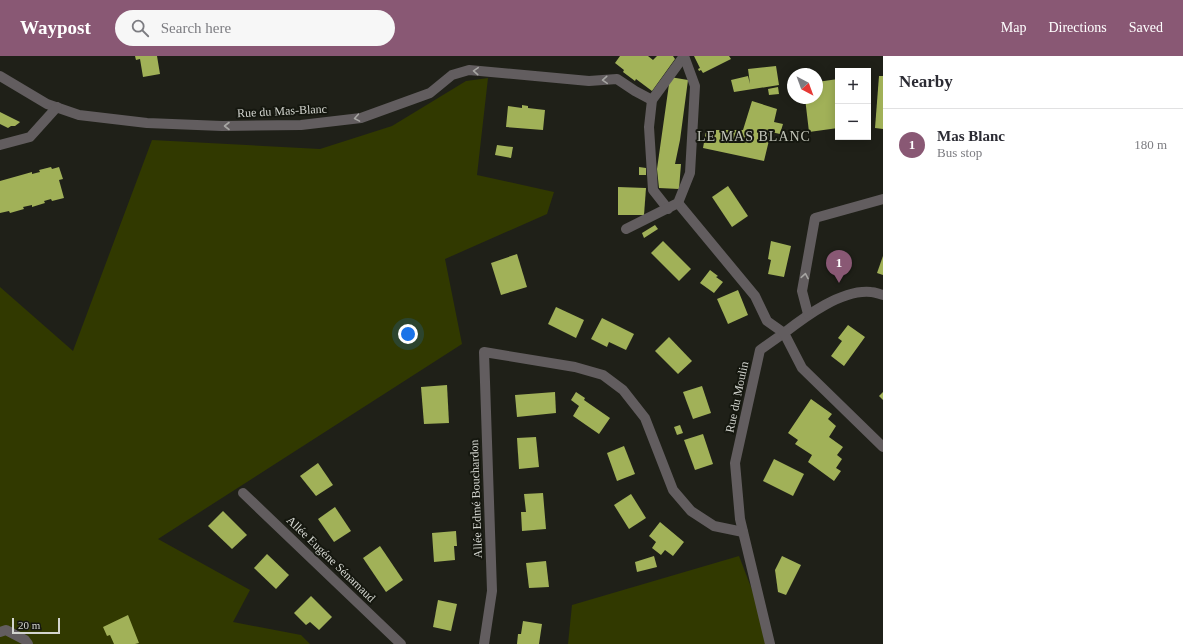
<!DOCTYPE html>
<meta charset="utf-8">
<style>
:root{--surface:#fff;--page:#f7f7f7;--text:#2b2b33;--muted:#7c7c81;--line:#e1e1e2;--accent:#895874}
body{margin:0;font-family:Georgia,serif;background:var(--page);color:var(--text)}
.controls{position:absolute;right:12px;top:12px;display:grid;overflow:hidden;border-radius:0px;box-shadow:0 2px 10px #0003}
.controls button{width:36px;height:36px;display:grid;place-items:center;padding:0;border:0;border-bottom:1px solid var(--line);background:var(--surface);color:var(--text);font:20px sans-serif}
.compass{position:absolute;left:787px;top:12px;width:36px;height:36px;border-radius:50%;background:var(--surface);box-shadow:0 2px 10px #0003;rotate:139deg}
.scale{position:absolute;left:12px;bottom:10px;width:48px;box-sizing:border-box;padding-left:4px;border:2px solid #d3d5cf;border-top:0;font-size:11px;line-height:14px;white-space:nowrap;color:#d3d5cf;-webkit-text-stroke:3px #15170f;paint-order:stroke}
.you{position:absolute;left:408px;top:278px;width:14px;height:14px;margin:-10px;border:3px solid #fff;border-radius:50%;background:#1a73e8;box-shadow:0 0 0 6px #1a73e833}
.badge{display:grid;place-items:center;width:26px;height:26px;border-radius:50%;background:var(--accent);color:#fff;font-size:13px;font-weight:700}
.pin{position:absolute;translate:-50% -33px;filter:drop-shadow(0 1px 2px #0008)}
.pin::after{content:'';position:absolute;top:21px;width:14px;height:12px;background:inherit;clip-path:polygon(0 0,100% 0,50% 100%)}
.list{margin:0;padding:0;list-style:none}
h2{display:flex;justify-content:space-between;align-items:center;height:52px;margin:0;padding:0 16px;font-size:17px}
h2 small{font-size:13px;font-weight:400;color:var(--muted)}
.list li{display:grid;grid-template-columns:26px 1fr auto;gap:12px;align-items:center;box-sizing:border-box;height:72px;padding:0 16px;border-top:1px solid var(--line)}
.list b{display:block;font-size:15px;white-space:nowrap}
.list p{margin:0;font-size:13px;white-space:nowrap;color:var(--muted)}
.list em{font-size:13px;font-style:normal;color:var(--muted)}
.icon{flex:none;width:22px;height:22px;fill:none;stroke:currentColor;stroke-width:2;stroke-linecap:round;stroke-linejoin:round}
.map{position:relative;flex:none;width:883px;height:588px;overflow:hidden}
header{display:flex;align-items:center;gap:24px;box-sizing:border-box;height:56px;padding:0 20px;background:var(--accent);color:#fff}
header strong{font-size:19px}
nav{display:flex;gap:22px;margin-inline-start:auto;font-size:14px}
.search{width:280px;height:36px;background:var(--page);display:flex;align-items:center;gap:10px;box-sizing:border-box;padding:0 14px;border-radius:22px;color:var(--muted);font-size:15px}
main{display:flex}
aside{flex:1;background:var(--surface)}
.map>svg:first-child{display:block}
.green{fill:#313900}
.building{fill:#a1b158}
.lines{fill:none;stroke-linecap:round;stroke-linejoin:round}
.minor{stroke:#625d5f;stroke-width:10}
.oneway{stroke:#a6a5a2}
.labels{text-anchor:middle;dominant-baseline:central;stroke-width:4;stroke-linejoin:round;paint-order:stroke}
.street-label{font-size:12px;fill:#d3d5cf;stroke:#15170f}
.quarter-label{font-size:14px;letter-spacing:1px;fill:#c2c5b9;stroke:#15170f}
</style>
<header>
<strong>Waypost</strong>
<div class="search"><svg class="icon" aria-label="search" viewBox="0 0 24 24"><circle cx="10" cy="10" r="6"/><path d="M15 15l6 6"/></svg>Search here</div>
<nav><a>Map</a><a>Directions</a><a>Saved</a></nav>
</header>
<main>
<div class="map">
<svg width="883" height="588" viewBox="0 0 883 588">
<rect width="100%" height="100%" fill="#1f2018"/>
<!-- green -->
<g class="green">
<polygon points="488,22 477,119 554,136 547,158 445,203 462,288 158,483 250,534 233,566 301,579 310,588 0,588 0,231 73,295 152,84 320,93 392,70 466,25"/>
<polygon points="739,500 773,588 568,588 572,549"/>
</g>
<!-- building -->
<g class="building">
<polygon points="135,0 157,0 160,18 143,21 140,3 136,4"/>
<polygon points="620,0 648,0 653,4 657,0 673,0 675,3 652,35 636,23 635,25 623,16 624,14 615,7"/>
<polygon points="694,0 729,0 731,3 703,17 701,14 699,15 698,13 700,12"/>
<polygon points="776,10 779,29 734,36 731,24 748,20 750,28 748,13"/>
<polygon points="879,20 883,20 883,73 875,72"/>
<polygon points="670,21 688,24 680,84 675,108 681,108 679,133 659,132 657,113"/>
<polygon points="838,23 838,72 809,76 805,42 817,42 817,26"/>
<polygon points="778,31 779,38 769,39 768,33"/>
<polygon points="752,45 777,53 774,66 783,68 780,78 771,76 764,105 703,92 706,75 716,78 716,74 743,74"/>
<polygon points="522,49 528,50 528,52 545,54 543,74 506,71 508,50 522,52"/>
<polygon points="0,56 20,66 19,67 15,70 11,70 8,72 0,68"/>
<polygon points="497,89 513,91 511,102 495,99"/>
<polygon points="51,111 52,113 59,111 63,123 59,124 64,142 52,145 51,143 44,145 45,147 32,151 32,149 23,151 24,153 10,157 9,155 0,157 0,125 32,116 32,118 40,116 39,114"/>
<polygon points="639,111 646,112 646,119 639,119"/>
<polygon points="728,130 748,160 732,171 712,141"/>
<polygon points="618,131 646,132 644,159 618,159"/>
<polygon points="655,169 658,173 644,182 642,177"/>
<polygon points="663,185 691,213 679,225 651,197"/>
<polygon points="771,185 791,190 784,221 768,218 771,204 768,203"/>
<polygon points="517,198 527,231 501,239 491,207"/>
<polygon points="883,200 883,219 877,217"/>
<polygon points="710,214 718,220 716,221 723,226 714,237 700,227"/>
<polygon points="738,234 748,259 728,268 717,243"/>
<polygon points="556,251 584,264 576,282 548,268"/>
<polygon points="602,262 634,278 626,294 609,286 607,291 591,283"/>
<polygon points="848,269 865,281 844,310 831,300 842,285 838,282"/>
<polygon points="669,281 692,305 678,318 655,295"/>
<polygon points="447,329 449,367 424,368 421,331"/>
<polygon points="702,330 711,357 693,363 683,336"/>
<polygon points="555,336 556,357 517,361 515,339"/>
<polygon points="576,336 585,342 584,344 610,362 599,378 573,360 579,350 571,344"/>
<polygon points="883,336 883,344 879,340"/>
<polygon points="811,343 832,358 828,363 836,370 829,381 843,391 837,399 842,403 836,412 841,415 834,425 808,406 812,399 795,388 798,384 788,377"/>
<polygon points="680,369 683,377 677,379 674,371"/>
<polygon points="703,378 713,408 695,414 684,384"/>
<polygon points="536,381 539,411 519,413 517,382"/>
<polygon points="624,390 635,418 617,425 607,397"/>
<polygon points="774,403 804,418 793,440 763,425"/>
<polygon points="318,407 333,429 316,440 300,420"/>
<polygon points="543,437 546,473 522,475 521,456 526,456 524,438"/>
<polygon points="631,438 646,462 629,473 614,449"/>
<polygon points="335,451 351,475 334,486 318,463"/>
<polygon points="223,455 247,479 232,493 208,470"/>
<polygon points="660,466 684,486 673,500 665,494 661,499 652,492 656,486 649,480"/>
<polygon points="456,475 457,490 454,490 455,504 434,506 432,477"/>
<polygon points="380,490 403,524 386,536 363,502"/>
<polygon points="267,498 289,519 276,533 254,512"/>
<polygon points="654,500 657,511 637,516 635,506"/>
<polygon points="782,500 801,509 786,539 778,536 775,514"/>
<polygon points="546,505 549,531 529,532 526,507"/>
<polygon points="311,540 332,561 319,574 310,566 306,569 294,557"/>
<polygon points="438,544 457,548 451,575 433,571"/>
<polygon points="128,559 139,587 135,588 114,588 110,579 107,580 103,571"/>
<polygon points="523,565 542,568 539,588 517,588 518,578 521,578"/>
</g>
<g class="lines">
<!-- minor -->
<g class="minor">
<polyline points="0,20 47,48 79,59 147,67 222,70 301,69 361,62 430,37 452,19 469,14 589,25 617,23 635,35 652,44"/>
<polyline points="0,89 30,81 57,51"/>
<polyline points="678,147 755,240 767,265 784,277 760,294 735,407 740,463 770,588"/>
<polyline points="668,153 653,134 649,71 652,44 684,0"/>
<polyline points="626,173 678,147 690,117 695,30 684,0"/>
<path d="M 883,239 C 879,238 875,236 871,236 C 842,233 806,260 784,277 L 802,312 L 883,391"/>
<polyline points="808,258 802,235 815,162 883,143"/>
<polyline points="243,437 401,588"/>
<polyline points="0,576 6,574 25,584 28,588"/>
<polyline points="484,588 492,535 484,296 575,311 603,319 623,334 645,362 673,434 691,455 714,470 743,476"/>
</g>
</g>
<!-- one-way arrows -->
<defs><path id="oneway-chevron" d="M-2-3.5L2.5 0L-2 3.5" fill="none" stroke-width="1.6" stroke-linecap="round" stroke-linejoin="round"/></defs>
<g class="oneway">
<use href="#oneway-chevron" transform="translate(476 15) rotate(-176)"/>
<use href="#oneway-chevron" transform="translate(605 24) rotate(176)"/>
<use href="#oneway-chevron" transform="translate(357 62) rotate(170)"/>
<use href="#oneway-chevron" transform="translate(227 70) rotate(180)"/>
<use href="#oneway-chevron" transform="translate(805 220) rotate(-80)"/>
</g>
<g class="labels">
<!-- street labels -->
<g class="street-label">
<text transform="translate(282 55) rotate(-3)">Rue du Mas-Blanc</text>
<text transform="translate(737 341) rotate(-78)">Rue du Moulin</text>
<text transform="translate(476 443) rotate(-92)">Allée Edmé Bouchardon</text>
<text transform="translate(331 503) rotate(44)">Allée Eugéne Sénamaud</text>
</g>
<!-- quarter labels -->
<g class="quarter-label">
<text x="754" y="80">LE MAS BLANC</text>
</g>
</g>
</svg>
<div class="controls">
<button>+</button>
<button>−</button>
</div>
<svg class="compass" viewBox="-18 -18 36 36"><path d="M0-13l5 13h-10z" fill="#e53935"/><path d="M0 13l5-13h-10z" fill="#7c7c81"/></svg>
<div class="scale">20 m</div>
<div class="you"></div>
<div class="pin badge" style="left:839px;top:227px">1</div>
</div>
<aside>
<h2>Nearby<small></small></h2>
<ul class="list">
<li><span class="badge">1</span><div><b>Mas Blanc</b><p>Bus stop</p></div><em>180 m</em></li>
</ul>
</aside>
</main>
